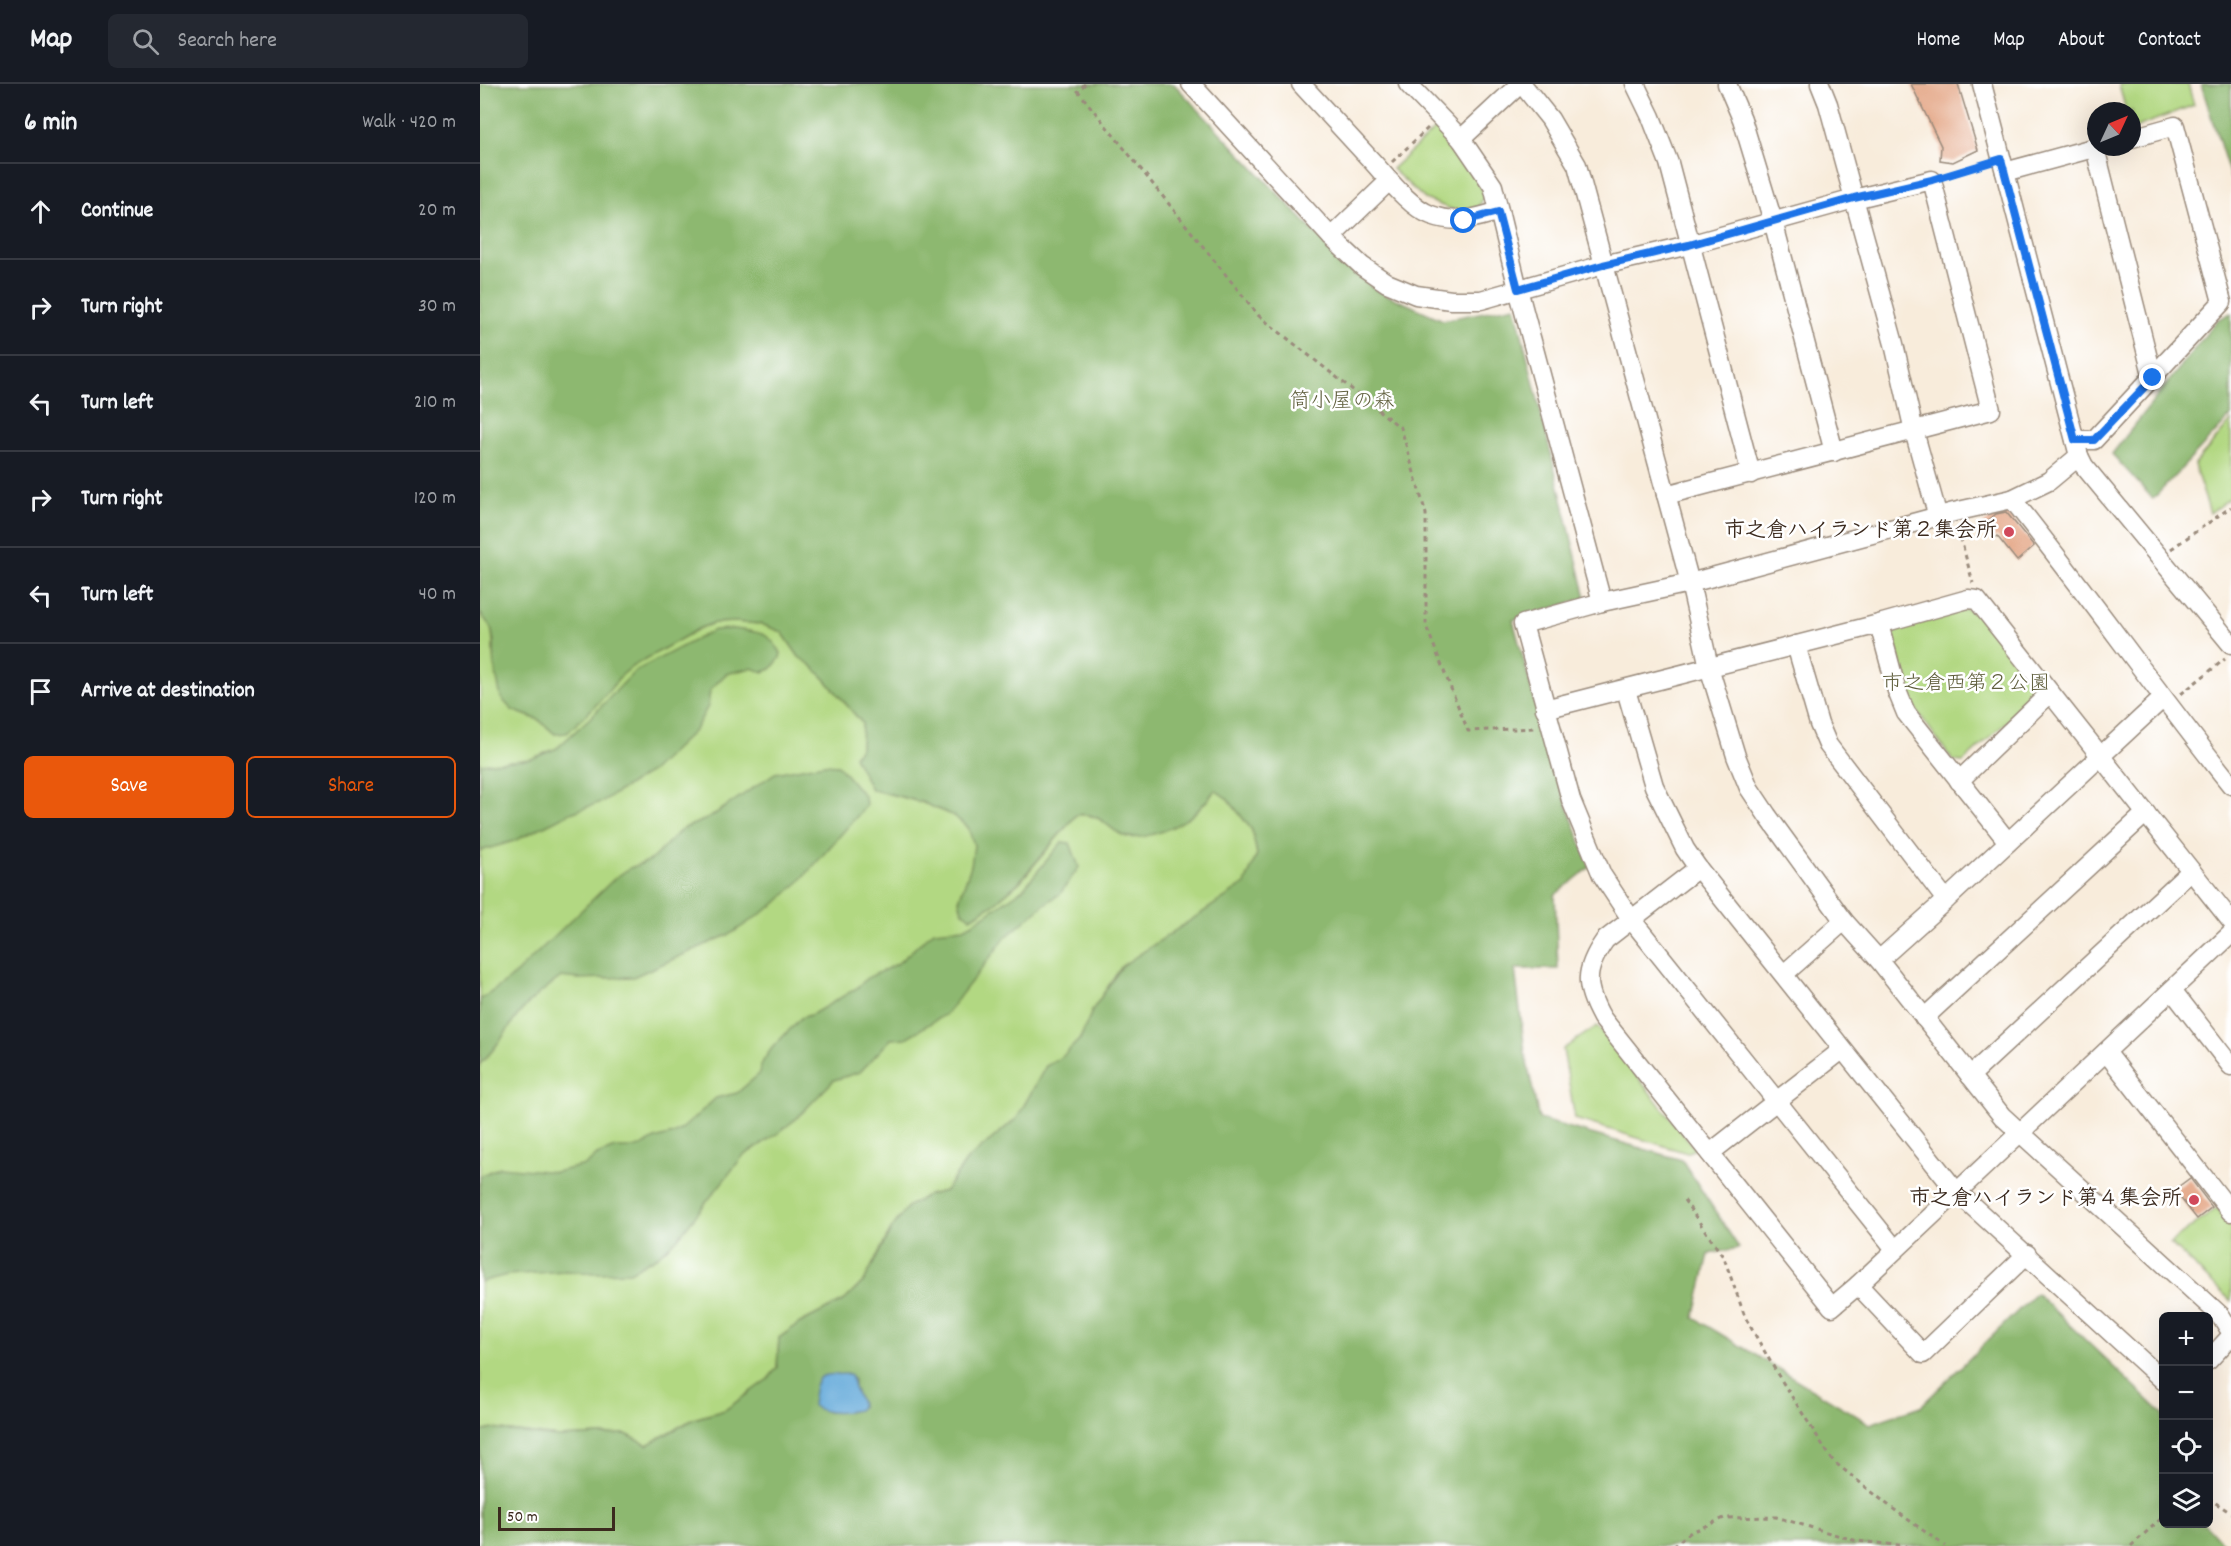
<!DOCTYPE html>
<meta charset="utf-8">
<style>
:root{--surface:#171b24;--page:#242831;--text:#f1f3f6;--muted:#9ea1a6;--line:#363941;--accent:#ea580c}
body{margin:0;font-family:Dekko,"Klee One",sans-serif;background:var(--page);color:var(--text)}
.controls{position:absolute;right:18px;bottom:18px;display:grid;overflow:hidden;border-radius:9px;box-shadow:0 6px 24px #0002}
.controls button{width:54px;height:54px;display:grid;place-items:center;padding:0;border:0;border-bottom:2px solid var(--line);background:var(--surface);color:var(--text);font:30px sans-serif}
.compass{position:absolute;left:1607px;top:18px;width:54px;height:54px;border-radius:50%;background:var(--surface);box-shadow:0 6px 24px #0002;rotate:46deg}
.scale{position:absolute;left:18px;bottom:15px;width:117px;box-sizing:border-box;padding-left:6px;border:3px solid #3b2a1e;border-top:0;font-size:16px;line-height:21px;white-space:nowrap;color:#3b2a1e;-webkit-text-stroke:4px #fff;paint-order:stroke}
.stop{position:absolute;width:18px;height:18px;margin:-14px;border:4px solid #1a73e8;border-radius:50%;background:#fff}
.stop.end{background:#1a73e8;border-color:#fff;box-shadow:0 2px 6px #0008}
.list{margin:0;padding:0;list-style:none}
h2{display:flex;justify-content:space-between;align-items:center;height:78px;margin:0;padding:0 24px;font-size:26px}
h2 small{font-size:20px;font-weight:400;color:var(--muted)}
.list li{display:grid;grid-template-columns:39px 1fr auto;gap:18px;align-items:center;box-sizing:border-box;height:96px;padding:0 24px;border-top:2px solid var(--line)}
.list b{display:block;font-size:22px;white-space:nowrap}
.list em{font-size:20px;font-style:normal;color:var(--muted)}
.actions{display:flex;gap:12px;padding:18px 24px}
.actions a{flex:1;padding:14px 0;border:2px solid var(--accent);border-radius:9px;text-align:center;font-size:21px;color:var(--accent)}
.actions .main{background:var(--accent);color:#fff}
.icon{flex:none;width:33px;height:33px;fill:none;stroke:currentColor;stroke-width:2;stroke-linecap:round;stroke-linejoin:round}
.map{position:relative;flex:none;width:1751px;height:1462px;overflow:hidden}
header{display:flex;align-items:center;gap:36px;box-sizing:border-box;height:84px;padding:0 30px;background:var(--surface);border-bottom:2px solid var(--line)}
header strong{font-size:28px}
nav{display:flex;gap:33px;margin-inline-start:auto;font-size:21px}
.search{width:420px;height:54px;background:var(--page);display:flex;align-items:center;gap:15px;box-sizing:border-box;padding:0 21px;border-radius:9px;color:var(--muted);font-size:22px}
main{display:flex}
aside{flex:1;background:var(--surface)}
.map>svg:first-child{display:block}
.green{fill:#b2d882;stroke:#768150;stroke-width:1.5}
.forest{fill:#8db870;stroke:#647147;stroke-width:1.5;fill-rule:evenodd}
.water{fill:#65aada;stroke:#506a7c;stroke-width:1.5}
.building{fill:#e2a07e}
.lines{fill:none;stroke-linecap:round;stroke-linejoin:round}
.minor-casing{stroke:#9a8b7c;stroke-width:21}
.path{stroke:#9a8b7c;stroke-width:3;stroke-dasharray:4.5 4.5;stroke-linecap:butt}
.minor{stroke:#fff;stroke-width:18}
.route{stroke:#1a73e8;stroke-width:8}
.poi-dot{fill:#d1495b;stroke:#fff;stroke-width:2}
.labels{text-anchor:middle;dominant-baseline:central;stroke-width:5;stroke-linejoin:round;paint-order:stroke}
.park-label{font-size:21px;fill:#5f5e3c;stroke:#fff}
.poi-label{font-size:21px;font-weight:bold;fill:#3b2a1e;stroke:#fff;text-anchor:end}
</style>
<header>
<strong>Map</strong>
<div class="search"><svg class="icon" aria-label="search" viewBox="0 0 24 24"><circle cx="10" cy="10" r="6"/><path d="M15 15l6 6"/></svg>Search here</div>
<nav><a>Home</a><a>Map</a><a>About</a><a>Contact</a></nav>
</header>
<main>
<aside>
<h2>6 min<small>Walk · 420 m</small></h2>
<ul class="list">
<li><svg class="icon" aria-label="ahead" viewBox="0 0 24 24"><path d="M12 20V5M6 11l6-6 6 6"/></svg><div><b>Continue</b></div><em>20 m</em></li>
<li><svg class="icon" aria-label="right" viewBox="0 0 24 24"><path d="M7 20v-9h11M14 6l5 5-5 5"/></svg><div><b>Turn right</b></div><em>30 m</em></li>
<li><svg class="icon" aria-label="left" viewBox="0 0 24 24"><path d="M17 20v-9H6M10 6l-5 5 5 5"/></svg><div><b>Turn left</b></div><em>210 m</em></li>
<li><svg class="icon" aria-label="right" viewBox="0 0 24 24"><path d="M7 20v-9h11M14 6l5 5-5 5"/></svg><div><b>Turn right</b></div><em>120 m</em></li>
<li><svg class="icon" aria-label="left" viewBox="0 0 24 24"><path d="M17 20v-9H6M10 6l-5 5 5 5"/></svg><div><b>Turn left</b></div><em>40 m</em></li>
<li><svg class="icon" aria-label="arrive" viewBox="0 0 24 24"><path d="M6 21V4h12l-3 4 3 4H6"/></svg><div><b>Arrive at destination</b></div></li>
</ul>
<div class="actions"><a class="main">Save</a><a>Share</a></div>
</aside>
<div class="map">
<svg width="1751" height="1462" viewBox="0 0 1751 1462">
<rect width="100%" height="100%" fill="#fff"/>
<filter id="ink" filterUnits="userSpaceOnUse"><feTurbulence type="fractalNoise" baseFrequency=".0167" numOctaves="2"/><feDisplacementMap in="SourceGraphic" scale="12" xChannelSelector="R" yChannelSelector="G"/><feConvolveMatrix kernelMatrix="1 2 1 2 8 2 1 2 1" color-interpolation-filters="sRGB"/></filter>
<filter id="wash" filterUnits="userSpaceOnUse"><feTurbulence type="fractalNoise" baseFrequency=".008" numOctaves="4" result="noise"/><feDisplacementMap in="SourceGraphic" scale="24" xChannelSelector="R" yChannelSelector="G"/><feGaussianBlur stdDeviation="1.35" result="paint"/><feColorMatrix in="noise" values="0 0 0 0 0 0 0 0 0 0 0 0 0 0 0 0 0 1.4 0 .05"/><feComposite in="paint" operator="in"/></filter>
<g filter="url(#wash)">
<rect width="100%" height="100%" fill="#f8ecdb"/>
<!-- green -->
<g class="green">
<polygon points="1639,0 1708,0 1714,21 1652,45 1652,27 1646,27"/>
<polygon points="958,42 991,84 1005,112 997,125 978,128 945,115 912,85"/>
<polygon points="1751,337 1751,413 1730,429 1714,381"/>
<polygon points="1486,525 1501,531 1556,600 1554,613 1483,678 1473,677 1430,617 1413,551 1418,545"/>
<path d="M 0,529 C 19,546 10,560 14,582 C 17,596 27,612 32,626 L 59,636 L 75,650 L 118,619 L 142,591 L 153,582 L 220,544 L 234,539 L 255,538 L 281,540 L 302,548 L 319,573 L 331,581 L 345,595 L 382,639 L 381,663 L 391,705 C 420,715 493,722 494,763 C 494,781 485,800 479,816 L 491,834 L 515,819 L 540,798 L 596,731 C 617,729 628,740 644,752 L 727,717 L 735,706 L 748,715 L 772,746 L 777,770 L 765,800 L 642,882 L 613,925 L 600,955 L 582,974 L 566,982 L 537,1034 L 487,1076 L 465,1107 L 448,1111 L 412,1144 L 384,1197 L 365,1216 L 320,1239 L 299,1254 L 297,1284 L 288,1295 L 245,1326 L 213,1335 L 167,1361 L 146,1350 L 78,1353 L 13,1345 L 0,1348 Z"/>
<polygon points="1117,942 1215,1065 1207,1069 1095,1035 1083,965"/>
<polygon points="1737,1124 1751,1141 1751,1217 1690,1159"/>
</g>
<!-- forest -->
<g class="forest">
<path d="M 0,0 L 694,0 L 873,189 L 898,207 L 963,236 L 1035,222 L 1106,514 L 1033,536 L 1070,675 L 1110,783 L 1075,811 L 1078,885 L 1035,885 L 1045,969 L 1059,1035 L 1202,1076 L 1259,1164 L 1229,1170 L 1214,1234 L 1390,1340 L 1441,1322 L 1556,1209 L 1683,1330 L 1684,1440 L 1725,1440 L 1745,1462 L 0,1462 L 0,1348 L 13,1345 L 78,1353 L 146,1350 L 167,1361 L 214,1335 L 245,1326 L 288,1295 L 297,1284 L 299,1254 L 320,1239 L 365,1216 L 384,1197 L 412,1144 L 428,1122 L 448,1111 L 465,1107 L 487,1076 L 537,1034 L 566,982 L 582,973 L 600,955 L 613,925 L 642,882 L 765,800 L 777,770 L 772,746 L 748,715 L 735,706 C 727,717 717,729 705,736 C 692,745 657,759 642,751 C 623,741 621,728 596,731 L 539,798 L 515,819 L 491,834 L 482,827 L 479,816 L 491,782 L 494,761 L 488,743 L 472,731 L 441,718 L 391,705 L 374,672 L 381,663 L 382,639 L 345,595 L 331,581 L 319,573 L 302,548 L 281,540 L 255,538 L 234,539 L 220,544 L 153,582 L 142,591 L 118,619 L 87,649 L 75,650 L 59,636 L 32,626 L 21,614 L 14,581 L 14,558 L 11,543 L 0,529 ZM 374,1296 L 374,1304 L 381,1320 L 368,1328 L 347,1328 Z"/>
<polygon points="1721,0 1751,0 1751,95"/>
<polygon points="1751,229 1751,332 1673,415 1632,370 1737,236"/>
<path d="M 255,545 C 280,549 287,546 301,569 L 300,574 L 291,585 L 283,588 L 271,584 L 246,590 L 230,606 L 228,622 L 215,646 L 171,688 L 121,718 L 88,730 L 34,757 L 0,767 L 0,680 L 51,675 L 77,664 L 112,632 L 155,587 L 234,546 Z"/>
<path d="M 344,680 L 358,681 L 385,713 L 386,722 L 320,797 L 294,821 L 252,849 L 153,893 L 98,895 L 81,893 C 64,906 47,918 35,935 C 23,952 16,965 0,980 L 0,916 L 30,895 L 135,794 L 150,784 L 171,776 L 202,745 L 229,734 L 295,689 Z"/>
<polygon points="582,758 590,759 599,783 580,810 566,819 526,853 466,930 426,954 411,955 380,988 354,996 317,1034 297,1050 263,1072 198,1154 178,1172 150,1188 115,1189 85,1187 27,1191 0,1198 0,1092 20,1083 75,1088 106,1081 117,1071 135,1064 157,1064 175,1055 193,1050 203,1044 236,1014 257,1009 278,991 283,977 292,964 321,934 333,930 377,904 387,894 417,880 454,847 484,844 495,838 543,805"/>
</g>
<!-- water -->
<path class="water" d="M 370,1290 C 374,1296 372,1298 374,1304 C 377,1312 381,1315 381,1323 L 378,1326 C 364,1329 344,1331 332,1321 C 336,1287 338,1291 370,1290 Z"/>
<g id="blocks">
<!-- building -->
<g class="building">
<polygon points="1431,0 1478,0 1498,66 1473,78 1460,76 1461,62"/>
<polygon points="1526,428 1554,462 1537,477 1517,452 1514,454 1503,441 1516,430"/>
<polygon points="1710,1094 1732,1123 1717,1135 1694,1106"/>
</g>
</g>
</g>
<g filter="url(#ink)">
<use href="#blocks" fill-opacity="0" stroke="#9a8b7c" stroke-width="1.5"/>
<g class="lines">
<defs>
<g id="minor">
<polyline points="711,0 851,153 882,182 907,199 936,211 971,216 1001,216 1123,181 1209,161 1374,115 1452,96 1511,326 1186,411"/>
<path d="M 821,0 C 844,25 867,50 890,75 C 906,92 929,123 951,131 C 975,140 995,135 1019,127"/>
<polyline points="928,0 981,55 1013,102 1038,205 1122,518"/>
<polyline points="1042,0 1070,35 1097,81 1210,499 1229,583 1256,672 1269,704 1287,731 1364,837 1399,876 1522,1032 1741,1232 1751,1248"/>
<polyline points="1155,0 1171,33 1189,79 1271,390"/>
<polyline points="1247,0 1262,35 1293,137 1354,368"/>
<polyline points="1340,0 1348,20 1414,260 1434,347 1458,433"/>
<polyline points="981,55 1040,0"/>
<polyline points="1615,64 1673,294"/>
<polyline points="1525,88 1617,63"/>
<polyline points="851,153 909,97"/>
<polyline points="1595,356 1614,356 1742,218 1695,42 1652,54"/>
<polyline points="1599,372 1604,382 1751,560"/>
<path d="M 1532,415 C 1607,509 1676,607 1751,701"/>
<polyline points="1316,561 1339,640 1348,661 1466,816"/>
<polyline points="1146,606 1174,702 1205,765 1218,784"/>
<polyline points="1065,625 1399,540"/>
<polyline points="1479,697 1570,609"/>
<polyline points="1528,758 1426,629 1417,607 1399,540 1488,515 1497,516 1751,837"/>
<polyline points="1399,876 1466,816 1682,615"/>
<polyline points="1304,890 1364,837"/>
<polyline points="1692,906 1751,982"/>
<polyline points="1444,934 1666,729"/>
<polyline points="1626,968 1751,1128"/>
<polyline points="1490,992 1711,787"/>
<polyline points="1230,1069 1362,966"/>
<polyline points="1415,1165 1151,835 1122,791 1091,716 1043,540 1122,518 1210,499 1474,428 1532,415 1569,397 1599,372 1502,0"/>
<polyline points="1378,1201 1443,1270 1547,1170"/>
<polyline points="1728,1277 1751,1252"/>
<path d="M 1684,1297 L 1476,1107 L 1218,784 L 1125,856 C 1104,886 1104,902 1122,934 L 1352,1223 L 1378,1201 L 1751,850"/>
</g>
</defs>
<!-- minor casing -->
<use href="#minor" class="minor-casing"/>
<!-- path -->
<g class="path">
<polyline points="605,0 598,7 779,232 921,344 946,430 946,542 988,647 1056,644"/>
<polyline points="912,78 949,43"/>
<polyline points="1466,92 1505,80"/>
<polyline points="1478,445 1493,499"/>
<polyline points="1691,465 1751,423"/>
<polyline points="1701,610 1745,575"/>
<polyline points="1204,1116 1244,1174 1265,1233 1298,1291 1353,1377 1412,1424 1465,1462"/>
<polyline points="1728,1414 1751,1429"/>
<polyline points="1193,1462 1211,1448 1244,1434 1296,1433 1377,1457 1427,1462"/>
<polyline points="1651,1462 1684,1432"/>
</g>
<!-- minor -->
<use href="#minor" class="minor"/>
</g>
</g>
<g class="lines" filter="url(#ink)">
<!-- route -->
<polyline class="route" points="984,137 1018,128 1038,205 1123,181 1209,161 1374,114 1452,96 1521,75 1595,356 1614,356 1673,294"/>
</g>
<!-- markers -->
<g class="poi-dot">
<circle cx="1529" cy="448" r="6"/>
<circle cx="1714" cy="1116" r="6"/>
</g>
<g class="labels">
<!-- park labels -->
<g class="park-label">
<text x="862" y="319">筒小屋の森</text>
<text x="1486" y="601">市之倉西第２公園</text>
</g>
<!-- poi labels -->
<g class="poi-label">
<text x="1517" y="448">市之倉ハイランド第２集会所</text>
<text x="1702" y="1116">市之倉ハイランド第４集会所</text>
</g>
</g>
</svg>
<div class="controls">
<button>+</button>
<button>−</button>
<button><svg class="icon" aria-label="locate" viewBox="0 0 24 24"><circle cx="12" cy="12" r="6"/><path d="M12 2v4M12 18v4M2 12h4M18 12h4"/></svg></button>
<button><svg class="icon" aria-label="layers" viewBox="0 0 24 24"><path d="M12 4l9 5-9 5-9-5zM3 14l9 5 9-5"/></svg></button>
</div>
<svg class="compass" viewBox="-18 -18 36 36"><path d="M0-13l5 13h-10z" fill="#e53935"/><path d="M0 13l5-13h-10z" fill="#9ea1a6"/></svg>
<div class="scale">50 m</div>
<div class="stop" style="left:984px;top:137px"></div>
<div class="stop end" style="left:1673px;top:294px"></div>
</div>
</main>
